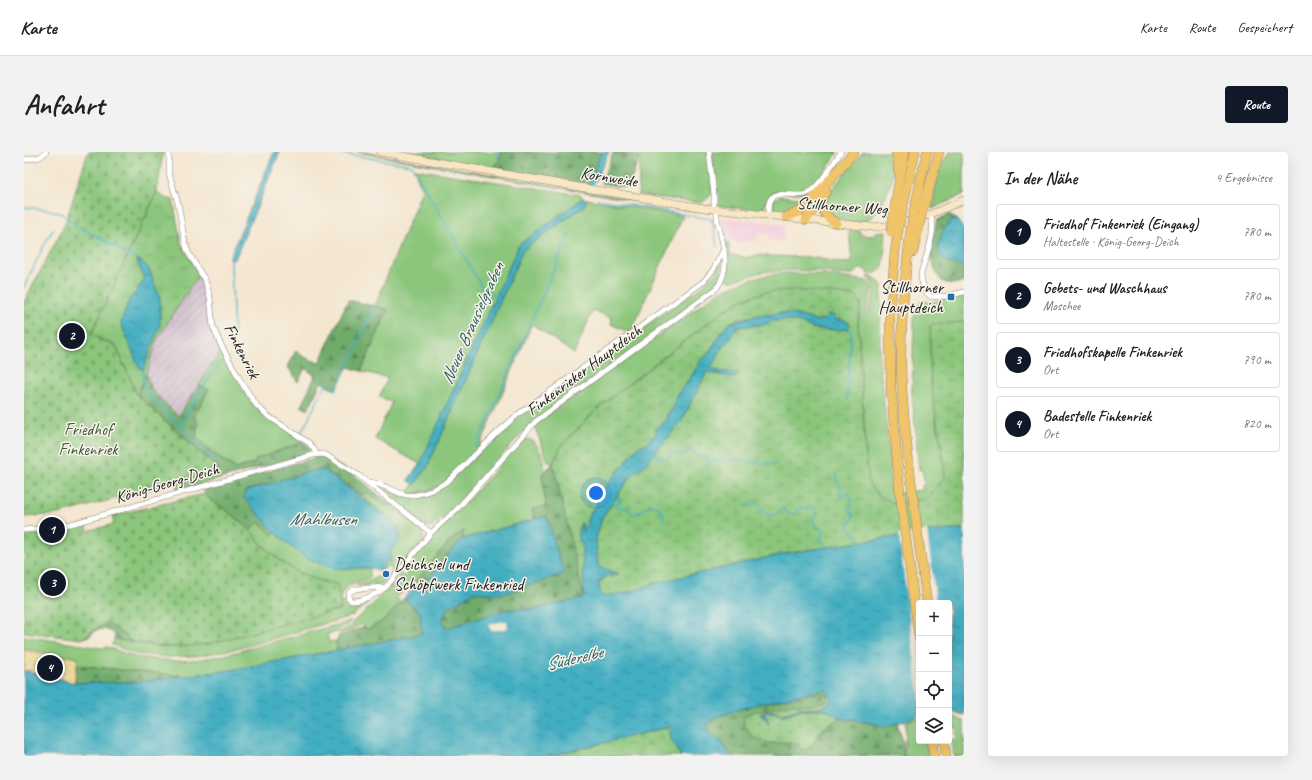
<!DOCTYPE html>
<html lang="de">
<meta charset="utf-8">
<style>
:root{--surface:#fff;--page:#f2f2f2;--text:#222;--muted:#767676;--line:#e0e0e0;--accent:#111827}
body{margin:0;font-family:Caveat,sans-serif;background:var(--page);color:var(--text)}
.controls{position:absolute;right:12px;bottom:12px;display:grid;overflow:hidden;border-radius:4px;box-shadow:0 4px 16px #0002}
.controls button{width:36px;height:36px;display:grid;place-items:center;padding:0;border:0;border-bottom:1px solid var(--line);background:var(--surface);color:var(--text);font:20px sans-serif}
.you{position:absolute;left:572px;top:341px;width:14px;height:14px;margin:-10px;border:3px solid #fff;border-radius:50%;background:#1a73e8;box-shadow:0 0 0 6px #1a73e833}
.badge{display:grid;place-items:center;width:26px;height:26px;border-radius:50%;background:var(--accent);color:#fff;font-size:13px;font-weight:700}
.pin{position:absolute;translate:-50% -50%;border:2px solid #fff;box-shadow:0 1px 4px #0006}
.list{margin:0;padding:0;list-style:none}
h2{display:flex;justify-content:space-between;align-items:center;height:52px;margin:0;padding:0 16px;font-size:17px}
h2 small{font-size:13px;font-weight:400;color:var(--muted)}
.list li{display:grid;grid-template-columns:26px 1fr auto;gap:12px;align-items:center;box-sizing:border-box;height:56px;margin:0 8px 8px;padding:0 8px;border:1px solid var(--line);border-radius:4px}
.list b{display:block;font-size:15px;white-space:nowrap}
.list p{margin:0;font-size:13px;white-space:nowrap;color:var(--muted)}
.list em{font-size:13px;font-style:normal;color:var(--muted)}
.icon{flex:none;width:22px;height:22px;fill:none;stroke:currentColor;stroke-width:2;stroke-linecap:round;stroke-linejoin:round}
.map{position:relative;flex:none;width:940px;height:604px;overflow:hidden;border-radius:4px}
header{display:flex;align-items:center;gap:24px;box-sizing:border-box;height:56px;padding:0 20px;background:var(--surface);border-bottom:1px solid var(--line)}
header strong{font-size:19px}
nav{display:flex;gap:22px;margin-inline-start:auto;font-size:14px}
.intro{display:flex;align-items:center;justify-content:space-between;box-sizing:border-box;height:96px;padding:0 24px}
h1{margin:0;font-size:28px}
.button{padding:10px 18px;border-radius:4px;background:var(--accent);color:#fff;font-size:14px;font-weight:700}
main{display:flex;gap:24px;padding:0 24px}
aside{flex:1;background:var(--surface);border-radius:4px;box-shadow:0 4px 16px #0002}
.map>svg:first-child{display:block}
.built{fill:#f4cfde}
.industrial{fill:url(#industrial-furrows)}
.green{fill:#8bc67b;stroke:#54714c}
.forest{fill:url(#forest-firs);stroke:#466444}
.wetland{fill:url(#wetland-marsh);stroke:#54714c}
.sand{fill:url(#sand-dots);stroke:#857b5d}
.cemetery{fill:url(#cemetery-stones);stroke:#54714c}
.park{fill:url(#park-tufts);stroke:#54714c;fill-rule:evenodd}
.water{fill:url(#water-ripples);stroke:#2f656e}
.pier{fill:#f4e6d0}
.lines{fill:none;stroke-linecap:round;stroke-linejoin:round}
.stream{stroke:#42aec1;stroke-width:1.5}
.canal{stroke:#42aec1;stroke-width:5}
.minor-casing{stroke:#888176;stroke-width:6}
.secondary-casing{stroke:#888176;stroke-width:8}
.motorway-casing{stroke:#888176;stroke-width:10}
.minor{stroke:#fff;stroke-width:5}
.secondary{stroke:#f9e7c3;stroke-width:7}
.motorway{stroke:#f0c469;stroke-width:9}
.motorway-bridge-casing{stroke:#888176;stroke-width:10;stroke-linecap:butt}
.motorway-bridge{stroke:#f0c469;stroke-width:9}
.poi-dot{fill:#1f6fb2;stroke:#f7f3e8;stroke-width:1.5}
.labels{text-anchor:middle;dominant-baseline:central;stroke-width:3;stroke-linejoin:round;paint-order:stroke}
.street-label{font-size:17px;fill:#1c1c1c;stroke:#f7f3e8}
.poi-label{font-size:17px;fill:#1c1c1c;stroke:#f7f3e8;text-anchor:end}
.park-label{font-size:17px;fill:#43583d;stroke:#f7f3e8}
.water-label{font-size:18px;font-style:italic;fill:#2d5e66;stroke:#f7f3e8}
</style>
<header>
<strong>Karte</strong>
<nav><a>Karte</a><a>Route</a><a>Gespeichert</a></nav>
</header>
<div class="intro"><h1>Anfahrt</h1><a class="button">Route</a></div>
<main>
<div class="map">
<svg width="940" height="604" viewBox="0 0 940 604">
<defs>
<pattern id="industrial-furrows" width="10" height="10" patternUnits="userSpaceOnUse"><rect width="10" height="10" fill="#d0bdce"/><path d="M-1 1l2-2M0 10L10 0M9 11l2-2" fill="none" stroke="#b2a2b0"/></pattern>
<pattern id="forest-firs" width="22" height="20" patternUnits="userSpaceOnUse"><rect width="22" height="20" fill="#70ab6b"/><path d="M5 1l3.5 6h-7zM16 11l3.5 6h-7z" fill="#5b8a57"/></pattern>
<pattern id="wetland-marsh" width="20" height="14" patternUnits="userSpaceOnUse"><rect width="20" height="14" fill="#8bc67b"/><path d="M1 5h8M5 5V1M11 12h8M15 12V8" fill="none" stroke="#77aa6a"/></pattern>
<pattern id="sand-dots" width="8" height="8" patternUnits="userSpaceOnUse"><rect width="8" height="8" fill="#eeda9e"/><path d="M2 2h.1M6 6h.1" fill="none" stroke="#ccba88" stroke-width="1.8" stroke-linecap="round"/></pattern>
<pattern id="cemetery-stones" width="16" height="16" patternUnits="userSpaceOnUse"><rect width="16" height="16" fill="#8bc67b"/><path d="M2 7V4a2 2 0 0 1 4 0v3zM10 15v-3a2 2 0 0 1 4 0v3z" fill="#77aa6a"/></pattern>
<pattern id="park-tufts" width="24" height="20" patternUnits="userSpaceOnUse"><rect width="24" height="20" fill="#8bc67b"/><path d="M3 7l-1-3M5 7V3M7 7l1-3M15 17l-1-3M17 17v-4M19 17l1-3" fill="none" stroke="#77aa6a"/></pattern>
<pattern id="water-ripples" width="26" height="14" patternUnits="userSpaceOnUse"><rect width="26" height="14" fill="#42aec1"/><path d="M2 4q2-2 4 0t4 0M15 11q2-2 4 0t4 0" fill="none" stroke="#368d9c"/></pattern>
</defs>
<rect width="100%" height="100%" fill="#f7f3e8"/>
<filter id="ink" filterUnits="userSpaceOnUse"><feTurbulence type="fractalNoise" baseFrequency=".025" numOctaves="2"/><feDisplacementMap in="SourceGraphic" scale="8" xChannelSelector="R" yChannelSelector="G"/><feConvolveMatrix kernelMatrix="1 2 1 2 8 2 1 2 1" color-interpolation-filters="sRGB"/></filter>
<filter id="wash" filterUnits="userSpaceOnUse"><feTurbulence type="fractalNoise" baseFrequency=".012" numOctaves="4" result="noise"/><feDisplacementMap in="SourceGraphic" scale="16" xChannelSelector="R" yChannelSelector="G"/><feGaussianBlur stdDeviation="0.9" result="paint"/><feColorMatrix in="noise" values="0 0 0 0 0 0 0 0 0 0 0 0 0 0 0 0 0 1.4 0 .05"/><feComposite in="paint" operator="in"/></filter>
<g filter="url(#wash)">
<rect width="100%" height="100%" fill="#f4e6d0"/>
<!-- built -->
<polygon class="built" points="697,65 760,72 760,90 745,88 744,82 734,81 733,88 714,91 708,87 703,88"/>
<!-- industrial -->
<polygon class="industrial" points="175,123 181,136 179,141 184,145 188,178 197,199 154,264 128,238 122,222 133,187"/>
<!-- green -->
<g class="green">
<polygon points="333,0 339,0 675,59 675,60"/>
<polygon points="384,0 479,0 470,17"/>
<polygon points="589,0 684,0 688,42 678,51 614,43 616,5 589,1"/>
<path d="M 688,0 L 814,0 C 807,10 793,33 783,39 C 772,45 755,35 747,42 C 744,45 742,51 740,56 L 734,58 L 696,54 L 692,51 Z"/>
<path d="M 839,0 L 869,0 C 876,17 859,59 843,68 C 836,72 829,70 822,70 C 819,67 817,67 813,66 C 801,61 800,50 805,40 Z"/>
<path d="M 926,0 L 940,0 L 940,42 L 908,57 C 910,41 915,12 926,0 Z"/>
<polygon points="390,17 557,43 559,46 495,93 396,312 351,287 368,250 355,245 364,226 337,219 364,158 351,154 398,38"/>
<path d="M 756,44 L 775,46 L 785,45 C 774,56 768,60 752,58 L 749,52 L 749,48 Z"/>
<polygon points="563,47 659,64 606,181 587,172 588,166 569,158 550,202 508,172 453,301 414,335 382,343 403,316 499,98 560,54"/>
<path d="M 825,79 L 836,79 L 836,83 C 841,83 847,84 851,84 L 851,80 L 862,79 L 859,115 C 855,120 851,122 844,122 L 842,118 L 837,116 L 830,121 L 825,123 L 790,119 L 764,118 L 738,120 L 709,129 L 705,129 L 703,127 L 705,108 L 702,91 L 704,90 L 707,103 L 726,106 L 726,105 L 733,103 C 750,105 768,104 785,105 C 799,106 814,113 828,110 Z"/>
<path d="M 698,104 L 699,104 C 699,117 696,127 689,138 L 497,282 L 436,350 L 410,374 L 406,375 L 400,374 L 372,351 L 379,343 L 411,338 L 451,305 L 490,268 L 530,240 L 547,226 L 679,134 L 692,120 Z"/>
<path d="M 762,121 L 800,123 L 843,129 L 847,134 L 848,137 L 841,161 L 843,162 C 845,154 851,143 850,136 C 849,131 845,129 844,124 L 850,125 L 858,133 L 855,207 L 867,318 L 865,319 L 868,342 L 899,338 L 898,333 L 901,332 L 898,318 L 895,318 L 888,241 L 890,165 L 896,150 L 900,149 L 906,151 L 918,147 L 940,144 L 940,168 L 938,170 L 911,265 L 918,297 L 921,325 L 903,347 L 870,352 L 854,343 L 845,332 L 841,292 L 834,172 L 837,150 L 719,147 L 699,159 L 574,256 L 538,293 L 529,311 L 524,310 L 512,278 L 512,274 L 514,271 L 693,141 C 715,130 736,123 762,121 Z"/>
<polygon points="197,199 222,243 229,253 280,290 232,307 231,311 212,317 190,302 172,285 174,272 170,264 184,238 175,233"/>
<path d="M 504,287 C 516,290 519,308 521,319 L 518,322 L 522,354 L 508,357 L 511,367 L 438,387 L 440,378 L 427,388 L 391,430 L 389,428 L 384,435 L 374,425 L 377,422 L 380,425 L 383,422 L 380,419 L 413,378 L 437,356 L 497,289 Z"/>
<polygon points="352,334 378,343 374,347 372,346 370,349"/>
<path d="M 342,340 L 362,354 L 367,352 L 397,377 C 398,379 400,382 400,385 C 397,393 377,413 371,420 L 363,414 L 361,414 L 360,412 L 362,409 L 366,410 L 367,409 L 366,402 L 375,376 L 360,362 L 336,343 Z"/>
<path d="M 235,370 L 248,383 L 252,381 L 266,394 L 321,417 L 346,416 L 346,425 L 325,433 L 320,439 L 318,438 L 318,444 L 315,446 L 312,432 C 276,428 249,406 226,379 Z"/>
<polygon points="356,424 361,430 359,432 337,434 331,433"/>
<polygon points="375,430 382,436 371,448 372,449 374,447 377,450 362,467 343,478 338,472 326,478 314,482 328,472 328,471 347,454 366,434 367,435 371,431 373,432"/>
<path d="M 318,447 C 325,458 335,453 344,449 L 345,450 L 328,464 L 216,496 L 173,504 L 146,505 L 113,502 L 106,500 L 87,492 L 90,490 L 90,485 L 94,488 L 141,495 L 184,492 L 317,457 L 315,448 Z"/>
<polygon points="327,469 313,480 303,482 305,490 312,489 313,498 207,518 162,524 115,520 53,513 54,506 0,498 0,484 77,496 84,495 111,505 151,509 171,508 201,503"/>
<polygon points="893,565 895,567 895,589 902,590 904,604 872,604 881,596 882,570"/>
<polygon points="931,565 940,570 940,604 929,604 927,588 933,586 932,575 930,575 928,567"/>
</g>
<!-- forest -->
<g class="forest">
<polygon points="479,0 578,0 564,34 470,17"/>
<polygon points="589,1 616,5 604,36 577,31"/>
<path d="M 926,62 L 933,68 L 927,68 L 940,114 L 940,130 C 934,132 922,133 917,128 C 911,122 907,108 906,100 L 913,68 Z"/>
<polygon points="324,148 351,154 364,158 337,219 324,215 311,237 297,230 284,258 277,254 291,224 281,216 274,230 264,215 272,198 280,205 295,211"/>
<polygon points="122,222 128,238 154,264 175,233 185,238 170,264 174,272 172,285 190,302 212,317 231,311 232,307 280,290 285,294 286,299 283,302 154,339 151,330 194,317 113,243"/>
<polygon points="297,304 302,306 329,322 367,353 362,354 342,340 336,343 300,318 284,320 221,339 220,346 252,381 248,383 235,370 226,379 206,361 185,347 179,338"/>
<polygon points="529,311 560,446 507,458 484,457 423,476 418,470 423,457 450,440 478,442 523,364 511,367 508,357 522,354 518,322"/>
<polygon points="440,378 438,387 397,435 391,430 427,388"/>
<polygon points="380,446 396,460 398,482 313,498 312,489 315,484 340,475 344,477 362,467"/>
<polygon points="83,470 109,490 94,488 88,480 80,477 72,478 66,484 57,487"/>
<polygon points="53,513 115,520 162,524 112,530 50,531"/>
<path d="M 799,540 L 803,541 L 804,549 L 788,553 L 767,552 L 746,591 C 762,590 771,591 786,595 L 798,578 L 816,566 L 824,568 L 831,567 L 849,572 L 862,574 L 873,571 L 879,589 L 880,604 L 708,604 C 704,600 702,596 699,591 C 692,582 685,588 683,572 C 691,560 767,544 783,542 C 789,541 794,541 799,540 Z"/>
</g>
<!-- wetland -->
<g class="wetland">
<path d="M 767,138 L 830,143 L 837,150 L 834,172 L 841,292 L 845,332 L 854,343 L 870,352 L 903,347 L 921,325 C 919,296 912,268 908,239 C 905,218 907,196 906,174 L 908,172 L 938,170 L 940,168 L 940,377 L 913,379 L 835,390 L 759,402 L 631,431 L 604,441 L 578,444 L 575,436 L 575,429 L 579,428 L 585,421 L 587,421 L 586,424 L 589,425 L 595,422 L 574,415 L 572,386 L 578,366 L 604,328 L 612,319 L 619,314 L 657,270 L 681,224 L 682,220 L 711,226 L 714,222 C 705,219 695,221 687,216 L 699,194 L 707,185 L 708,182 L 713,175 L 739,173 L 748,169 L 764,168 L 774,170 L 788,176 L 797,178 L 824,177 L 826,171 L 818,168 L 812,169 C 810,164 809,162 804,162 L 802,167 C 787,172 775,161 760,161 C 755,160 750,162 745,163 C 734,163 723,165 712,168 C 697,174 694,189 685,200 C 683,203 679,206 677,209 C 671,216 668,225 662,232 C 660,235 658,236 656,239 C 648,255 650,266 632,276 L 632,282 L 621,292 L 613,296 L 583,333 L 569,358 L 566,360 L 559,382 L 559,374 L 556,373 L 554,385 L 558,393 L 560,446 L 529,311 L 538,293 L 574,256 L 699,159 L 719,147 L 742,140 Z"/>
<path d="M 799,538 L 804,539 L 807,546 L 805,552 C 796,556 786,558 776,555 L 772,558 L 758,562 L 748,558 L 738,560 L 737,564 L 741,566 L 744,570 L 743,565 L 739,563 L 739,562 L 750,560 L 758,564 L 776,557 C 784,560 791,556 799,557 C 805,558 811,563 816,566 L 798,577 L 786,595 L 783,598 L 776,597 L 774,591 L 764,590 L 746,591 L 731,587 L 720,573 L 720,564 L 727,561 L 767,552 L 788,553 L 803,549 L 803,541 L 785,541 Z"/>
<polygon points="650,574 648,577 652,595 656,602 656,604 551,604 550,603 545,604 525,604"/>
</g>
<!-- sand -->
<polygon class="sand" points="0,498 54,506 50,531 28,525 8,521 6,519 0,519"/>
<!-- cemetery -->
<g class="cemetery">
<polygon points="64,0 139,0 133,40 67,183 92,194 113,243 195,318 35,362 0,365 0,150 41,72"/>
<path d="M 180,342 C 189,352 202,357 212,366 C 216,370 221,374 226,378 C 231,383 235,390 240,395 C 261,414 284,429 313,432 L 317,457 L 184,492 L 158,495 L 141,495 L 109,490 L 83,470 L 57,487 L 0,480 L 0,384 L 40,379 L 62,372 L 64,379 L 90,372 L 88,364 Z"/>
</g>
<!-- park -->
<path class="park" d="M 133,40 L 141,46 L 149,48 L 157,91 L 175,123 L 133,187 L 122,222 L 113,243 L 92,194 L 67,183 ZM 113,108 L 136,146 L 105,148 L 113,139 L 120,128 Z"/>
<!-- water -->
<g class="water">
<polygon points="250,0 256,0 211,107 205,107"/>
<polygon points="578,0 585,0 571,30 566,28"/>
<polygon points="559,46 563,47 560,54 499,98 403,316 390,333 384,328 396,312 495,93"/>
<path d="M 927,68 L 933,68 L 940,78 L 940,114 C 933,113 924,112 919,106 C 908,96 919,77 927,68 Z"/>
<polygon points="113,107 118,110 125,117 136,146 136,173 119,218 114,214 97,171 105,148 113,139 120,128"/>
<path d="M 754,161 L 771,162 L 793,169 L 802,167 L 804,162 L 811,164 L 812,168 L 818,168 L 826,171 L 824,177 L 811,178 L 788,176 L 774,170 L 764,168 L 748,169 L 739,173 L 713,175 L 708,182 L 705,188 L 699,194 L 687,216 C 694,220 706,220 715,222 L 711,226 L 682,220 L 681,224 L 657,270 L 619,315 L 612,319 L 604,328 L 578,366 L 572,386 L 574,414 L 595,422 L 586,425 L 587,421 L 585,421 L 580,427 L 575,429 L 575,436 L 578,444 L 604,441 L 631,431 L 759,402 L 835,390 L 913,379 L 940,377 L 940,563 L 925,559 L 925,451 L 895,451 L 895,563 C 889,566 867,574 861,574 C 852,574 844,568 835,570 L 831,567 C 813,571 812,559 798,557 C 790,556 784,560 776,557 L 773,559 L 758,564 L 750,560 L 739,562 L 739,563 L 743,565 L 745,573 L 741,566 L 736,562 C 746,555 748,561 757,562 C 763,562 772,558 776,555 C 786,558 796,556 805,552 L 807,546 L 804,539 L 799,538 C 780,542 691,559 683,572 L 686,583 L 698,589 L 703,599 L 708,604 L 656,604 L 656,602 L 647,587 L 646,581 L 649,574 L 525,604 L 0,604 L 0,519 L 6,519 L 8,521 L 28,525 L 50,531 L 112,530 L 207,518 L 398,482 L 396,460 L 380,446 L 394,432 L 397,435 L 438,387 L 523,364 L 540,422 L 478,442 L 450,440 L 423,457 L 418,470 L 423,476 L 484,457 L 507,458 L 560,446 L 558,393 L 557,390 L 554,387 L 554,378 L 556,377 L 556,372 L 558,371 L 559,382 L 566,360 L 569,358 L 583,333 L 613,296 L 621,292 L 632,282 L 632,276 L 640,271 L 644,267 L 642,264 L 645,260 L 649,258 L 650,251 L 657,237 L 662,233 L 676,210 L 686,200 L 698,179 L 706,171 L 734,163 L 746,163 Z"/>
<path d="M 300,318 L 359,362 L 361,360 L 362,361 L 361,363 C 370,371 382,379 374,392 C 371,395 368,398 366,402 L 366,407 L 368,409 L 366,410 L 362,409 L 360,412 L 362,415 L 357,420 C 348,413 332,417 321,417 C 315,417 309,416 303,414 C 268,405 243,371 220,346 L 221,339 L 284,320 Z"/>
</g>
<!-- pier -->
<g class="pier">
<polygon points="903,379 912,451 895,451 895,542 875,383"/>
<polygon points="483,469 484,476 467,479 465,472"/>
</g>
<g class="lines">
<!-- stream -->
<g class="stream">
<polyline points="309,0 388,13 460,139 473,144"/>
<polyline points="473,6 475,0"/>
<polyline points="573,47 686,67 688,68 693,94"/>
<polyline points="0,55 26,58 38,62 50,72 113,107"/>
<polyline points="0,135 24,85 30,77"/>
<polyline points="207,192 210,185 207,110 208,107"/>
<polyline points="119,218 119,233 124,242 191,309"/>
<polyline points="823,247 827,183 827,178 824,177"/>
<polyline points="155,273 196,210"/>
<polyline points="277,281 301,234 312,238 332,197 349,152"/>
<polyline points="452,295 546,81"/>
<path d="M 629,301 L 637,306 L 642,307 L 649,301 L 652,302 L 656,301 L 661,303 C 664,301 664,297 669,298 L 671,302 L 682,305 L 685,308 L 695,309 L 709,308 L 752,312"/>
<path d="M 813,322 L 813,329 L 817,336 L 815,343 L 819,345 L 821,342 L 824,342 L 828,349 L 826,359 L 829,363 L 829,368 L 825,371 C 825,378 829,380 835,384 L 835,390"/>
<path d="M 590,346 L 597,347 L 596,350 L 592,352 L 593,355 L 603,356 L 608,362 L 611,363 C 613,360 615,360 619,358 C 621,357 622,355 624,354 C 633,351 639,359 640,367"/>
<path d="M 719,353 L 723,354 L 727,351 L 734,351 C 741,361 738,363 752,363 L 759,356 L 763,361 L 769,363 L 777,355 L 784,358 L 791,355 L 793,356 L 793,362 L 789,366 L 790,372 L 795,377 L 799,376 L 801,378 L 797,385 L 801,395"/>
</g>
<!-- canal -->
<polyline class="canal" points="567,33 571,23"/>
</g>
</g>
<g filter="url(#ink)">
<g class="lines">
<defs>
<g id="minor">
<polyline points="145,0 145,22 154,51 161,91 164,100 181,128 186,145 189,175 196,191 217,230 233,254 244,264 285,291 290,297 292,302"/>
<polyline points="685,0 690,42 690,57"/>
<polyline points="0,8 16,5 22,0"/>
<path d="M 744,63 C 744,59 744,55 745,51 C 750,34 773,48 784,41 C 795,35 809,11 817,0"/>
<path d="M 906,63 C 914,79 901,105 897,122 C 897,131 900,139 907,145 L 923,144 L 940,140"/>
<path d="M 343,330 C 352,330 359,334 367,337 C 372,340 377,342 382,343 C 396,345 413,336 424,329 L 474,280 L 493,263 L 679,130 L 689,118 L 700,97"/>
<polyline points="0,378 22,376 47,372 289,303 298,302 302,303 334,323 407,381"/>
<path d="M 362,435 L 331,437 L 326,440 L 324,445 L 327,449 C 340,449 353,442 362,435 L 407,381 L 433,357 L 512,269 L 692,137 C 706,119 701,100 696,79 C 694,72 692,65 693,57"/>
</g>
<path id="secondary" d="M 356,0 L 578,39 L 680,56 L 847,75 C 883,74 908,62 940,48"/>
<g id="motorway">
<polyline points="872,0 874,7 874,18"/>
<path d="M 798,46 C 796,58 802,65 812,71"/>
<polyline points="898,60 915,0"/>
<polyline points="889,64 903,0"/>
<polyline points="762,65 775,60 781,56 830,0"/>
<polyline points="876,67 891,0"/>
<polyline points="782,68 802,39"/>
<polyline points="869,68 874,35 881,0"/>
<path d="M 887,77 C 881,121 877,165 877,210 C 877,241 881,272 884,303 C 890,353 896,402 903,451"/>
<polyline points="874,79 871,100 866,164 867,238 876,341 895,486"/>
<polyline points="889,100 895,74"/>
<polyline points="908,589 910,604"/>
<polyline points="920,589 922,604"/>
</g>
</defs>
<!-- minor casing -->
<use href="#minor" class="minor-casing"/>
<!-- secondary casing -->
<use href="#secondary" class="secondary-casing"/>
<!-- motorway casing -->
<use href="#motorway" class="motorway-casing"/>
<!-- minor -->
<use href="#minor" class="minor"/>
<!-- secondary -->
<use href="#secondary" class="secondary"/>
<!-- motorway -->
<use href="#motorway" class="motorway"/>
<defs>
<g id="motorway-bridge">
<polyline points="895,74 898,60"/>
<polyline points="887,77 889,64"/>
<polyline points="874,79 876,67"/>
<polyline points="867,80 869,68"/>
</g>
</defs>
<!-- motorway-bridge casing -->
<use href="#motorway-bridge" class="motorway-bridge-casing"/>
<!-- motorway-bridge -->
<use href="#motorway-bridge" class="motorway-bridge"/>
</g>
</g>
<!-- markers -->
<g class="poi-dot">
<rect x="923" y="141" width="8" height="8" rx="2"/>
<circle cx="362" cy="422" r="4"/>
</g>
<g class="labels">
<!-- street labels -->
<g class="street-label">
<text transform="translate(585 25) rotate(9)">Kornweide</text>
<text transform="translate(818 54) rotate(4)">Stillhorner Weg</text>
<text transform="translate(218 199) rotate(63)">Finkenriek</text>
<text transform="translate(560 218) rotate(-37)">Finkenrieker Hauptdeich</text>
<text transform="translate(143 331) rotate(-16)">König-Georg-Deich</text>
</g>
<!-- poi labels -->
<g class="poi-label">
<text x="919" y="135">Stillhorner<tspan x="919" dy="20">Hauptdeich</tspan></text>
<text x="370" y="412" text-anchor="start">Deichsiel und<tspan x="370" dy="20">Schöpfwerk Finkenried</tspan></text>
</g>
<!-- park labels -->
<g class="park-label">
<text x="64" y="277">Friedhof<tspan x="64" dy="20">Finkenriek</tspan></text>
</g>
<!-- water labels -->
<g class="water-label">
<text transform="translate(448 171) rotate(-66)">Neuer Brausielgraben</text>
<text x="299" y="367">Mahlbusen</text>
<text transform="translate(550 506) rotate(-13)">Süderelbe</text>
</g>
</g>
</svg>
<div class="controls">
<button>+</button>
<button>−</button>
<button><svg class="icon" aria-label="locate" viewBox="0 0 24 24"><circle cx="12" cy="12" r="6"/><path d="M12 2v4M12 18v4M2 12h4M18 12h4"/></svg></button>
<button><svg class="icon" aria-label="layers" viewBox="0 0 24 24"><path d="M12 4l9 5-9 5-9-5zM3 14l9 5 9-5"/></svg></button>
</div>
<div class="you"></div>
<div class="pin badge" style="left:28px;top:378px">1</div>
<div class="pin badge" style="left:48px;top:184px">2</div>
<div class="pin badge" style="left:29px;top:431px">3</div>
<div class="pin badge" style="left:26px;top:516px">4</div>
</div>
<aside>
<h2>In der Nähe<small>4 Ergebnisse</small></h2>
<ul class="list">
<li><span class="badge">1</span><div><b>Friedhof Finkenriek (Eingang)</b><p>Haltestelle · König-Georg-Deich</p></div><em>780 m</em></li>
<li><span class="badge">2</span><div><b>Gebets- und Waschhaus</b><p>Moschee</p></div><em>780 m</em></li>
<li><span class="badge">3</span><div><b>Friedhofskapelle Finkenriek</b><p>Ort</p></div><em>790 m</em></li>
<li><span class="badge">4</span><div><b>Badestelle Finkenriek</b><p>Ort</p></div><em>820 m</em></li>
</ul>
</aside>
</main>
